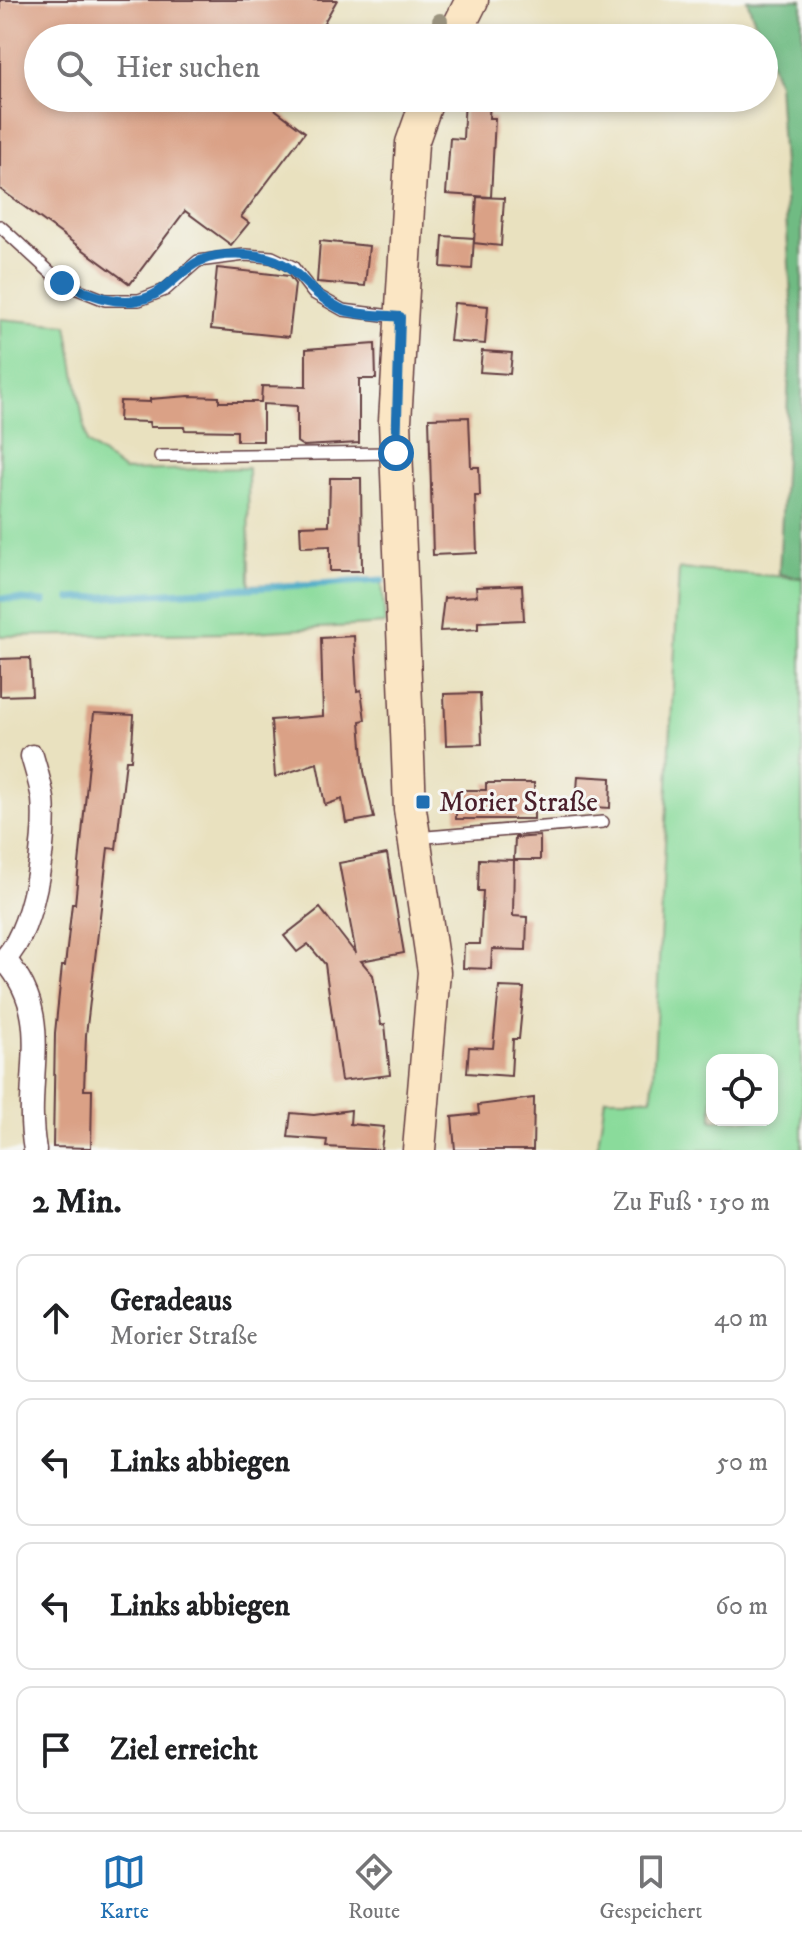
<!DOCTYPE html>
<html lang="de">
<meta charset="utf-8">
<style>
:root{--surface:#fff;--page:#f6f6f6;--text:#202124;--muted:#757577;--line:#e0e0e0;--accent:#1f6fb2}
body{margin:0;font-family:"IM FELL DW Pica",serif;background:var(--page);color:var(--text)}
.controls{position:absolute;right:24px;bottom:24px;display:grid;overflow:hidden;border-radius:16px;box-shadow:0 4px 12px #0003}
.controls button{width:72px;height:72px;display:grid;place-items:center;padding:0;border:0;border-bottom:2px solid var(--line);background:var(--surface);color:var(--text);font:40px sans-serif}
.stop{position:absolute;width:24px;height:24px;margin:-18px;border:6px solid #1f6fb2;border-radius:50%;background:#fff}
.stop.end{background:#1f6fb2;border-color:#fff;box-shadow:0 2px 8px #0008}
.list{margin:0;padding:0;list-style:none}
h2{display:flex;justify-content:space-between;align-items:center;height:104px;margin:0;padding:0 32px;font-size:34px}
h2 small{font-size:26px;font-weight:400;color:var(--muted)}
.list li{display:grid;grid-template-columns:52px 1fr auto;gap:24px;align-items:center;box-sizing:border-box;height:128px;margin:0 16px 16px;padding:0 16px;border:2px solid var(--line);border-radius:16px}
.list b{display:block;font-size:30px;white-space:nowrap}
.list p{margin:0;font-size:26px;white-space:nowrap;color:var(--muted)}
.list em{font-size:26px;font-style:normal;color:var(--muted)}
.icon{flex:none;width:44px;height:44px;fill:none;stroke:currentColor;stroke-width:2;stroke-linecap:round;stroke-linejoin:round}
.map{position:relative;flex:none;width:802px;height:1150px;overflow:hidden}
.search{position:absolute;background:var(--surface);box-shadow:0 4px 12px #0003;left:24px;right:24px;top:24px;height:88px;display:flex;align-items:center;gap:20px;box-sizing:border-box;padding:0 28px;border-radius:44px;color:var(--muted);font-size:30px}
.sheet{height:680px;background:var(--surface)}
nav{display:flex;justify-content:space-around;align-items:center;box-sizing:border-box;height:112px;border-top:2px solid var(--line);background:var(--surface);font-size:22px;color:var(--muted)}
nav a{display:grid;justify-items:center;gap:4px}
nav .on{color:var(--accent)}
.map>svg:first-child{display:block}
.green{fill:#8adb9b;stroke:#6a7d63;stroke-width:2;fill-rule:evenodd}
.forest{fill:#6fbb83;stroke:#5c6d57;stroke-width:2}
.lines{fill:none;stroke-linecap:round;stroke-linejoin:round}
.stream{stroke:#46a8c5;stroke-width:7}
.building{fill:#daa186}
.service-casing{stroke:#623c41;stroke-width:14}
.minor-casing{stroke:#623c41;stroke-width:25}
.secondary-casing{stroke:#623c41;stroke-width:35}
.service{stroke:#fff;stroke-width:11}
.minor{stroke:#fff;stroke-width:22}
.secondary{stroke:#fbe6c4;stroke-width:32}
.tree{fill:#9c9580}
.route{stroke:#1f6fb2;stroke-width:10}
.poi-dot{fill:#1f6fb2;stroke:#f6f6f2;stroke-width:3}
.labels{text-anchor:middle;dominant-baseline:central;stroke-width:6;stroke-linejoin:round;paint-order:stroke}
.poi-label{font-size:28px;fill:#4a1f2b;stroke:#f6f6f2;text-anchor:start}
</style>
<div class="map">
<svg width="802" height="1150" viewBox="0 0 802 1150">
<rect width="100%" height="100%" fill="#f6f6f2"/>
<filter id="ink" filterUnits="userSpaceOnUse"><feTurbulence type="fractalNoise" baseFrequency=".0125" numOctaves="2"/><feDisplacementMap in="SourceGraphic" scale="16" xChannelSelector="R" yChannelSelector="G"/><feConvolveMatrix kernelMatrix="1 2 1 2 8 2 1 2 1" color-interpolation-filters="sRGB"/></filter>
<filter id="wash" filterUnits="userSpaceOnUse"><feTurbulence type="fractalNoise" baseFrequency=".006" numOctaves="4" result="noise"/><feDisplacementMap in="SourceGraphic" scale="32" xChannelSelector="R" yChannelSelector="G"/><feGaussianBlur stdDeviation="1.8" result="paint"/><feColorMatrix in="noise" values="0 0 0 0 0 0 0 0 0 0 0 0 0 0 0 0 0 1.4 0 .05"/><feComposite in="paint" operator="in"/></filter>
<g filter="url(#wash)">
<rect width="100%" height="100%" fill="#e9e1bf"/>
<!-- green -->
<g class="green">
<polygon points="0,319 67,325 87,443 124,471 248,468 249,585 382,580 385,624 237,633 0,636"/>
<path d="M 679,569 L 802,578 L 802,1150 L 597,1150 L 605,1098 L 652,1098 ZM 712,1060 L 772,1060 L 772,1120 L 712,1120 Z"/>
</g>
<!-- forest -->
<polygon class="forest" points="747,0 802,0 802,578 779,574 792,314 778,83"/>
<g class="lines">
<!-- stream -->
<g class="stream">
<polyline points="0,598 44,602"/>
<polyline points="71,599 382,580"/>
</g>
</g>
<g id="blocks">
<!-- building -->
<g class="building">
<polygon points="0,0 337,0 315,38 38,38 38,98 260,98 305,132 241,217 249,223 231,245 185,211 130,284 0,189"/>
<polygon points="465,98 490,98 489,118 495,118 491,197 446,194 450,138 463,139"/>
<polygon points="477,197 504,198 501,246 474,243"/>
<polygon points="443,236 474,238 472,269 441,267"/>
<polygon points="320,241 369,246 365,286 317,282"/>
<polygon points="217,268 289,276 295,284 289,337 211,329"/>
<polygon points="454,303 488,306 485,344 450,341"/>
<polygon points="375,344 376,379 359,379 359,443 303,446 297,442 297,406 263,404 263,441 237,441 237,431 185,430 184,427 150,427 149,422 119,421 120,401 150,402 150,399 189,396 219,397 219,402 261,402 262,386 306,387 306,349"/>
<polygon points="482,351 512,353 510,374 480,372"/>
<polygon points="469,417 471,467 479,467 480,496 475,496 477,553 433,555 429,418"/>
<polygon points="330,478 361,478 362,571 330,571 330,546 301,547 300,526 329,525"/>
<polygon points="522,585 524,620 478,622 478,629 440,631 444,598 477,596 476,587"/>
<polygon points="354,636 357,691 361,690 365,720 360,721 364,771 374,818 346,823 342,799 325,805 317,763 275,777 271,720 323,716 321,638"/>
<polygon points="30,658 32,695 0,696 0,659"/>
<polygon points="480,693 482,744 446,745 444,694"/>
<polygon points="94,713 134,715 131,760 126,760 116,849 108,848 86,1035 84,1090 92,1090 91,1148 53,1147 55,1033 62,966 65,966 72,904 75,904"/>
<polygon points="578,776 611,778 610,808 576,806"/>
<polygon points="486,783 534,783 534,819 456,819 456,790 486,790"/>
<polygon points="540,836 540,860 514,860 515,838"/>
<polygon points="387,854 404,953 361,961 373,975 381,1025 385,1024 390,1075 341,1081 325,964 308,944 297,952 284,936 320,908 356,954 339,863"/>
<polygon points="479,859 514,860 513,916 527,917 526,950 492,949 491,969 463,968 464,944 480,944 483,891 478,891"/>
<polygon points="499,987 524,988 519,1039 513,1039 511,1076 467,1073 469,1047 493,1048"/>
<polygon points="534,1098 533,1150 455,1150 452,1117 479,1114 478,1105"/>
<polygon points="351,1110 350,1124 384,1127 381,1150 326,1147 327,1140 288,1137 291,1113 314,1115"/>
</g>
</g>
</g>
<g filter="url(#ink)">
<use href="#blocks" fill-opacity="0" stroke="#623c41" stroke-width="2"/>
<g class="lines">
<defs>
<g id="service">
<polyline points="0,226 62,283 105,300 139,300 165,290 198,261 245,255 272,257 293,267 313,293 343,310 399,317"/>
<polyline points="160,456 392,453"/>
<polyline points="415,838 603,822"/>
</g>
<g id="minor">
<path d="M 5,960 C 57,1019 22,1077 35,1150"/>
<path d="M 0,963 C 34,937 47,840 43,799 C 41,785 36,770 32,756"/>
</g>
<g id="secondary">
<polyline points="453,38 472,0"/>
<polyline points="419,1150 434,972 410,809 395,421 412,143 428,98"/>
</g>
</defs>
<!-- service casing -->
<use href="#service" class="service-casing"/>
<!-- minor casing -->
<use href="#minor" class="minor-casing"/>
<!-- secondary casing -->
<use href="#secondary" class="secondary-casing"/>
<!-- service -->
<use href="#service" class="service"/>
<!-- minor -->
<use href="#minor" class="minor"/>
<!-- secondary -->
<use href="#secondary" class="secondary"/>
</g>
<!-- trees -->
<circle class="tree" cx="440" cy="21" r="8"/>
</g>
<g class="lines" filter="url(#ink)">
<!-- route -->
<path class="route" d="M 62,283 C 87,292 111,305 138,300 C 165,296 177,271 200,261 C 213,255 233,254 248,255 C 299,258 299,288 339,308 C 356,316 382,315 400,317 L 396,453"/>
</g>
<!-- markers -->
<rect class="poi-dot" x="415" y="794" width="16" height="16" rx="4"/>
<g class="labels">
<!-- poi labels -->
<g class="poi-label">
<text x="439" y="802">Morier Straße</text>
</g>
</g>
</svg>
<div class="controls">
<button><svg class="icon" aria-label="locate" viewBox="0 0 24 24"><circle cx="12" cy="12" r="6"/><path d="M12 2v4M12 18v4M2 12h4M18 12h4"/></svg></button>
</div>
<div class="stop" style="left:396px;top:453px"></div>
<div class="stop end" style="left:62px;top:283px"></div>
<div class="search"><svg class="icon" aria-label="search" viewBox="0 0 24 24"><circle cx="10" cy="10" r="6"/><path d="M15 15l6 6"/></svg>Hier suchen</div>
</div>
<section class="sheet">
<h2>2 Min.<small>Zu Fuß · 150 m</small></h2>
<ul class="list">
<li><svg class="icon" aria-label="ahead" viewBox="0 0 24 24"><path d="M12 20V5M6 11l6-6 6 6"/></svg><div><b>Geradeaus</b><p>Morier Straße</p></div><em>40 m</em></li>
<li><svg class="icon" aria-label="left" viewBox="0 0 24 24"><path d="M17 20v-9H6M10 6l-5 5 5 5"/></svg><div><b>Links abbiegen</b></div><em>50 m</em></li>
<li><svg class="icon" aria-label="left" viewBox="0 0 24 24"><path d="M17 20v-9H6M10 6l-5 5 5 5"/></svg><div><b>Links abbiegen</b></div><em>60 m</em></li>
<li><svg class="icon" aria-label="arrive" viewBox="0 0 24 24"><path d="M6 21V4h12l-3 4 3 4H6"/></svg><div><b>Ziel erreicht</b></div></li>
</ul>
</section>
<nav>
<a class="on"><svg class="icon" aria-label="map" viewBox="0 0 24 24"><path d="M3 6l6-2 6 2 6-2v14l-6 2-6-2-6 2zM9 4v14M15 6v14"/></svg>Karte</a>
<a><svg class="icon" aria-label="directions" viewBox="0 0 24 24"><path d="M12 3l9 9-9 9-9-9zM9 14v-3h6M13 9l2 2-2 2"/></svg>Route</a>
<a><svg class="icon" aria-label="saved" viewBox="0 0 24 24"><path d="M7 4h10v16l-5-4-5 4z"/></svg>Gespeichert</a>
</nav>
